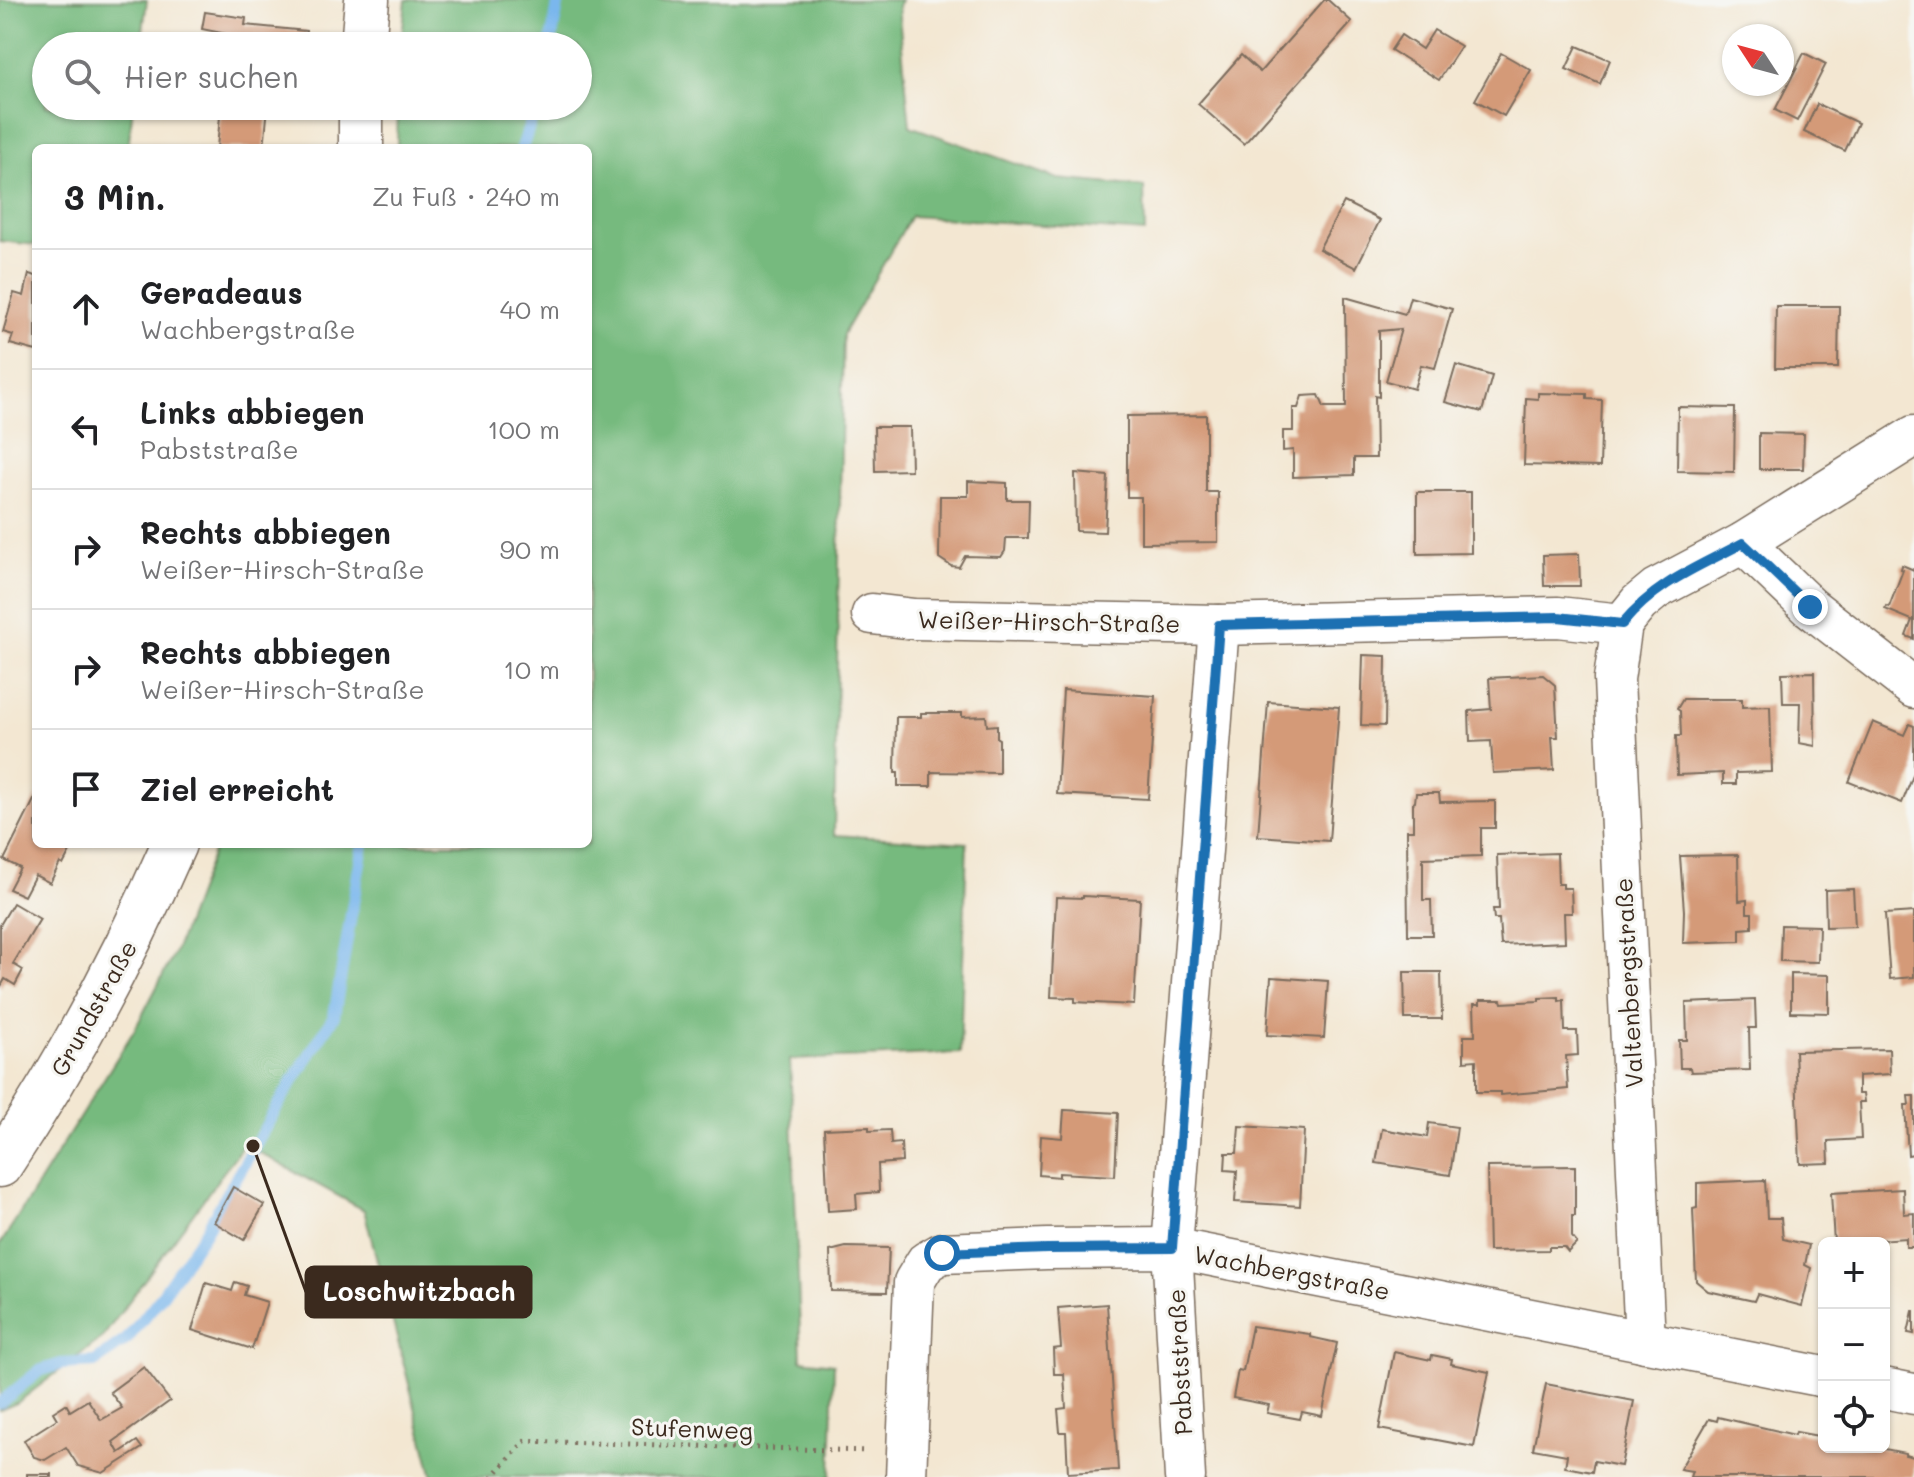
<!DOCTYPE html>
<html lang="de">
<meta charset="utf-8">
<style>
:root{--surface:#fff;--page:#f6f6f6;--text:#202124;--muted:#757577;--line:#e0e0e0}
body{margin:0;font-family:Mali,sans-serif;background:var(--page);color:var(--text)}
.controls{position:absolute;right:24px;bottom:24px;display:grid;overflow:hidden;border-radius:12px;box-shadow:0 2px 6px #0004}
.controls button{width:72px;height:72px;display:grid;place-items:center;padding:0;border:0;border-bottom:2px solid var(--line);background:var(--surface);color:var(--text);font:40px sans-serif}
.compass{position:absolute;left:1722px;top:24px;width:72px;height:72px;border-radius:50%;background:var(--surface);box-shadow:0 2px 6px #0004;rotate:306deg}
.stop{position:absolute;width:24px;height:24px;margin:-18px;border:6px solid #1f6fb2;border-radius:50%;background:#fff}
.stop.end{background:#1f6fb2;border-color:#fff;box-shadow:0 2px 8px #0008}
.list{margin:0;padding:0;list-style:none}
h2{display:flex;justify-content:space-between;align-items:center;height:104px;margin:0;padding:0 32px;font-size:34px}
h2 small{font-size:26px;font-weight:400;color:var(--muted)}
.list li{display:grid;grid-template-columns:52px 1fr auto;gap:24px;align-items:center;box-sizing:border-box;height:120px;padding:0 32px;border-top:2px solid var(--line)}
.list b{display:block;font-size:30px;white-space:nowrap}
.list p{margin:0;font-size:26px;white-space:nowrap;color:var(--muted)}
.list em{font-size:26px;font-style:normal;color:var(--muted)}
.icon{flex:none;width:44px;height:44px;fill:none;stroke:currentColor;stroke-width:2;stroke-linecap:round;stroke-linejoin:round}
.map{position:relative;flex:none;width:1914px;height:1477px;overflow:hidden}
.search{position:absolute;background:var(--surface);box-shadow:0 2px 6px #0004;left:32px;top:32px;width:560px;height:88px;display:flex;align-items:center;gap:20px;box-sizing:border-box;padding:0 28px;border-radius:44px;color:var(--muted);font-size:30px}
.panel{position:absolute;background:var(--surface);box-shadow:0 2px 6px #0004;left:32px;top:144px;width:560px;height:704px;border-radius:12px}
.map>svg:first-child{display:block}
.forest{fill:#76ba7e;stroke:#58724e;stroke-width:2}
.lines{fill:none;stroke-linecap:round;stroke-linejoin:round}
.stream{stroke:#7ab7ed;stroke-width:12}
.building{fill:#d49a78}
.minor-casing{stroke:#7b6c5d;stroke-width:43}
.secondary-casing{stroke:#7b6c5d;stroke-width:47}
.path{stroke:#7b6c5d;stroke-width:5;stroke-dasharray:2 6;stroke-linecap:butt}
.minor{stroke:#fff;stroke-width:40}
.secondary{stroke:#fff;stroke-width:44}
.route{stroke:#1f6fb2;stroke-width:10}
.labels{text-anchor:middle;dominant-baseline:central;stroke-width:6;stroke-linejoin:round;paint-order:stroke}
.street-label{font-size:24px;fill:#3b2a1e;stroke:#f6f6f2}
.leader{fill:none;stroke:#3b2a1e;stroke-width:3}
.callout-dot{fill:#3b2a1e;stroke:#f6f6f2;stroke-width:3}
.callout{fill:#3b2a1e;stroke:#3b2a1e;stroke-width:3}
.callout-label{font-size:26px;text-anchor:middle;font-weight:bold;fill:#fff}
</style>
<div class="map">
<svg width="1914" height="1477" viewBox="0 0 1914 1477">
<rect width="100%" height="100%" fill="#f6f6f2"/>
<filter id="ink" filterUnits="userSpaceOnUse"><feTurbulence type="fractalNoise" baseFrequency=".0125" numOctaves="2"/><feDisplacementMap in="SourceGraphic" scale="16" xChannelSelector="R" yChannelSelector="G"/><feConvolveMatrix kernelMatrix="1 2 1 2 8 2 1 2 1" color-interpolation-filters="sRGB"/></filter>
<filter id="wash" filterUnits="userSpaceOnUse"><feTurbulence type="fractalNoise" baseFrequency=".006" numOctaves="4" result="noise"/><feDisplacementMap in="SourceGraphic" scale="32" xChannelSelector="R" yChannelSelector="G"/><feGaussianBlur stdDeviation="1.8" result="paint"/><feColorMatrix in="noise" values="0 0 0 0 0 0 0 0 0 0 0 0 0 0 0 0 0 1.4 0 .05"/><feComposite in="paint" operator="in"/></filter>
<g filter="url(#wash)">
<rect width="100%" height="100%" fill="#f3e7d2"/>
<!-- forest -->
<g class="forest">
<polygon points="0,0 147,0 141,46 46,46 46,106 133,106 128,148 36,148 36,245 0,241"/>
<polygon points="406,0 901,0 898,6 910,126 1058,179 1144,187 1145,232 911,216 843,334 834,835 967,843 960,1053 790,1060 801,1360 834,1364 831,1477 433,1477 364,1210 244,1144 102,1338 17,1403 0,1410 0,1245 135,1029 175,952 216,844 588,844 588,148 397,148 398,106 578,106 578,46 401,46"/>
</g>
<g class="lines">
<!-- stream -->
<g class="stream">
<polyline points="550,46 559,0"/>
<polyline points="522,148 536,106"/>
<polyline points="0,1403 39,1371 61,1364 95,1362 127,1339 160,1298 205,1232 281,1100 334,1016 363,844"/>
</g>
</g>
<g id="blocks">
<!-- building -->
<g class="building">
<polygon points="1324,0 1328,0 1352,22 1244,144 1198,104 1241,55 1260,72"/>
<polygon points="205,12 246,18 245,25 306,31 306,46 239,46 241,37 202,29"/>
<polygon points="1434,30 1461,46 1439,80 1391,50 1401,35 1422,49"/>
<polygon points="1577,46 1610,60 1600,84 1566,69"/>
<polygon points="1501,53 1531,70 1504,116 1475,100"/>
<polygon points="1804,53 1826,64 1797,121 1775,110"/>
<polygon points="1817,104 1858,123 1845,151 1804,132"/>
<polygon points="221,106 268,106 264,148 217,148"/>
<polygon points="1344,202 1380,220 1356,268 1319,249"/>
<polygon points="29,274 36,276 36,351 10,344 13,335 3,332 14,293 24,296"/>
<polygon points="1345,297 1405,314 1410,297 1452,309 1435,368 1421,365 1414,389 1386,381 1401,329 1379,331 1379,397 1375,396 1376,458 1354,458 1354,475 1293,477 1293,450 1283,451 1283,431 1293,431 1293,408 1298,408 1302,396 1319,395 1324,407 1346,407"/>
<polygon points="1776,306 1839,306 1838,368 1775,368"/>
<polygon points="1456,365 1492,376 1482,412 1445,402"/>
<polygon points="1538,393 1587,394 1587,399 1602,400 1600,467 1524,465 1526,398 1538,399"/>
<polygon points="1678,407 1735,408 1734,472 1677,471"/>
<polygon points="1206,415 1206,492 1218,492 1218,542 1141,543 1141,497 1127,497 1127,416"/>
<polygon points="874,427 910,427 911,470 875,471"/>
<polygon points="1759,433 1804,434 1803,469 1759,469"/>
<polygon points="1075,473 1108,476 1105,532 1076,531"/>
<polygon points="968,481 1007,483 1007,500 1029,500 1028,538 1006,538 1005,551 1001,557 965,556 959,567 951,566 939,558 940,496 968,496"/>
<polygon points="1417,492 1471,492 1471,553 1417,554"/>
<polygon points="1579,554 1580,586 1544,586 1543,555"/>
<polygon points="1902,565 1914,570 1914,639 1906,636 1912,620 1885,609 1886,606 1889,607 1903,570 1901,569"/>
<polygon points="1363,655 1386,656 1385,726 1361,725"/>
<polygon points="1814,672 1815,746 1799,743 1800,703 1783,703 1782,673"/>
<polygon points="1543,675 1555,685 1558,737 1552,737 1554,770 1493,773 1491,741 1470,742 1469,711 1491,709 1489,678"/>
<polygon points="1063,690 1155,696 1148,799 1057,794"/>
<polygon points="1683,699 1742,699 1742,707 1770,706 1772,772 1736,773 1736,784 1723,784 1723,773 1677,775 1676,736 1681,736 1680,711 1677,709"/>
<polygon points="1268,702 1339,707 1329,841 1258,836"/>
<polygon points="921,713 962,713 962,717 986,716 987,726 997,725 997,738 999,739 999,773 931,772 931,786 898,786 898,773 895,773 896,717 921,717"/>
<polygon points="1873,722 1904,735 1909,724 1914,726 1914,773 1902,803 1849,782"/>
<polygon points="1416,793 1439,793 1440,802 1495,801 1495,828 1481,828 1481,856 1423,858 1423,900 1431,900 1432,935 1408,935 1407,830 1413,830 1413,803 1415,802"/>
<polygon points="36,796 36,844 74,844 63,865 60,863 50,883 35,875 24,896 9,889 20,868 4,860"/>
<polygon points="1557,853 1558,884 1563,884 1563,888 1571,888 1572,913 1564,913 1565,942 1501,945 1499,919 1494,919 1493,909 1499,909 1497,855"/>
<polygon points="1738,855 1739,901 1747,900 1747,913 1752,913 1752,928 1740,929 1740,941 1683,943 1684,911 1680,856"/>
<polygon points="1853,889 1855,926 1826,927 1825,890"/>
<polygon points="1083,896 1140,899 1134,1005 1075,1002 1075,998 1051,997 1056,897 1083,898"/>
<polygon points="13,903 40,919 13,964 23,970 15,985 5,979 0,988 0,925"/>
<polygon points="1914,912 1914,977 1890,979 1885,914"/>
<polygon points="1781,925 1819,926 1818,962 1780,961"/>
<polygon points="1404,972 1441,972 1442,1019 1405,1019"/>
<polygon points="1791,974 1829,975 1829,1013 1791,1012"/>
<polygon points="1271,977 1328,981 1324,1038 1267,1035"/>
<polygon points="1559,997 1559,1001 1564,1000 1565,1031 1577,1031 1578,1055 1566,1056 1568,1089 1500,1095 1500,1092 1476,1092 1476,1060 1464,1061 1464,1036 1475,1036 1474,1004 1480,1004 1480,1000 1501,1000 1502,1003 1539,1001 1539,998"/>
<polygon points="1755,1000 1756,1028 1749,1028 1750,1070 1691,1072 1690,1068 1680,1068 1679,1040 1687,1040 1686,1003"/>
<polygon points="1889,1049 1890,1074 1858,1076 1858,1094 1863,1094 1864,1102 1859,1102 1861,1139 1828,1141 1829,1163 1800,1164 1795,1051"/>
<polygon points="1908,1096 1914,1096 1914,1154 1908,1155 1905,1105 1909,1105"/>
<polygon points="1064,1110 1118,1113 1115,1176 1059,1173 1059,1177 1039,1175 1041,1136 1062,1138"/>
<polygon points="1429,1123 1457,1127 1450,1175 1376,1163 1382,1129 1427,1137"/>
<polygon points="1239,1126 1304,1130 1300,1206 1235,1202 1237,1171 1225,1170 1226,1153 1237,1153"/>
<polygon points="869,1127 869,1131 890,1130 891,1144 901,1143 902,1162 878,1164 879,1192 856,1194 857,1209 828,1211 824,1129"/>
<polygon points="1575,1166 1575,1216 1572,1216 1572,1237 1577,1243 1568,1252 1564,1247 1549,1247 1549,1250 1489,1251 1487,1167"/>
<polygon points="1765,1180 1767,1218 1781,1218 1783,1239 1809,1245 1805,1265 1811,1268 1802,1306 1757,1294 1754,1301 1708,1291 1696,1281 1693,1209 1697,1208 1697,1183"/>
<polygon points="233,1187 264,1205 244,1240 214,1222"/>
<polygon points="1903,1189 1904,1214 1914,1213 1914,1247 1906,1247 1906,1238 1834,1243 1831,1193"/>
<polygon points="846,1247 889,1248 887,1292 831,1291 830,1251"/>
<polygon points="235,1282 247,1286 244,1295 267,1302 252,1349 192,1330 206,1283 232,1291"/>
<polygon points="1107,1304 1118,1470 1068,1473 1066,1432 1060,1432 1058,1409 1066,1408 1064,1374 1054,1374 1053,1349 1061,1348 1058,1308"/>
<polygon points="1913,1311 1914,1311 1914,1334 1908,1333"/>
<polygon points="1252,1326 1310,1334 1310,1337 1337,1343 1322,1416 1302,1412 1300,1419 1267,1413 1269,1405 1233,1398 1238,1370 1243,1371"/>
<polygon points="1394,1352 1431,1360 1432,1355 1452,1359 1451,1364 1489,1372 1474,1447 1379,1429"/>
<polygon points="144,1367 170,1401 113,1442 119,1453 137,1441 142,1448 103,1473 78,1466 66,1447 45,1460 34,1457 24,1440 57,1419 53,1412 66,1404 70,1411 88,1400 101,1420 122,1408 110,1392"/>
<polygon points="1546,1384 1634,1401 1621,1466 1594,1461 1592,1472 1565,1467 1567,1455 1533,1449"/>
<polygon points="1718,1417 1795,1435 1796,1432 1824,1437 1824,1447 1875,1447 1905,1453 1905,1455 1914,1457 1914,1477 1690,1477 1692,1471 1680,1469 1709,1419 1717,1421"/>
<rect x="27" y="1474" width="25" height="3"/>
</g>
</g>
</g>
<g filter="url(#ink)">
<use href="#blocks" fill-opacity="0" stroke="#7b6c5d" stroke-width="2"/>
<g class="lines">
<defs>
<g id="minor">
<polyline points="1743,543 1810,607 1914,688"/>
<polyline points="872,614 914,619 1219,625 1558,617 1622,624"/>
<polyline points="1622,624 1614,679 1645,1342"/>
<polyline points="1622,624 1639,603 1656,589 1743,543 1914,436"/>
<polyline points="1884,1388 1914,1394"/>
<polyline points="906,1477 914,1282 926,1262 942,1253 1047,1249 1172,1248 1824,1377"/>
<polyline points="1185,1477 1172,1248 1219,625"/>
</g>
<g id="secondary">
<polyline points="363,46 367,0"/>
<polyline points="361,148 361,106"/>
<path d="M 0,1165 C 68,1063 125,956 174,844"/>
</g>
</defs>
<!-- minor casing -->
<use href="#minor" class="minor-casing"/>
<!-- secondary casing -->
<use href="#secondary" class="secondary-casing"/>
<!-- path -->
<polyline class="path" points="492,1477 525,1441 867,1451"/>
<!-- minor -->
<use href="#minor" class="minor"/>
<!-- secondary -->
<use href="#secondary" class="secondary"/>
</g>
</g>
<g class="lines" filter="url(#ink)">
<!-- route -->
<path class="route" d="M 942,1253 L 1047,1249 L 1172,1248 L 1219,625 L 1558,617 L 1622,624 C 1657,582 1696,568 1743,543 L 1810,607"/>
</g>
<g class="labels">
<!-- street labels -->
<g class="street-label">
<text transform="translate(1049 621) rotate(1)">Weißer-Hirsch-Straße</text>
<text transform="translate(1628 983) rotate(-93)">Valtenbergstraße</text>
<text transform="translate(93 1008) rotate(-61)">Grundstraße</text>
<text transform="translate(1292 1272) rotate(11)">Wachbergstraße</text>
<text transform="translate(1179 1362) rotate(-93)">Pabststraße</text>
<text transform="translate(692 1428) rotate(2)">Stufenweg</text>
</g>
</g>
<!-- callouts -->
<path class="leader" d="M253 1146L306 1292"/>
<circle class="callout-dot" cx="253" cy="1146" r="8"/>
<rect class="callout" x="306" y="1267" width="225" height="50" rx="8"/>
<g class="callout-label">
<text x="419" y="1301">Loschwitzbach</text>
</g>
</svg>
<div class="controls">
<button>+</button>
<button>−</button>
<button><svg class="icon" aria-label="locate" viewBox="0 0 24 24"><circle cx="12" cy="12" r="6"/><path d="M12 2v4M12 18v4M2 12h4M18 12h4"/></svg></button>
</div>
<svg class="compass" viewBox="-18 -18 36 36"><path d="M0-13l5 13h-10z" fill="#e53935"/><path d="M0 13l5-13h-10z" fill="#757577"/></svg>
<div class="stop" style="left:942px;top:1253px"></div>
<div class="stop end" style="left:1810px;top:607px"></div>
<div class="search"><svg class="icon" aria-label="search" viewBox="0 0 24 24"><circle cx="10" cy="10" r="6"/><path d="M15 15l6 6"/></svg>Hier suchen</div>
<section class="panel">
<h2>3 Min.<small>Zu Fuß · 240 m</small></h2>
<ul class="list">
<li><svg class="icon" aria-label="ahead" viewBox="0 0 24 24"><path d="M12 20V5M6 11l6-6 6 6"/></svg><div><b>Geradeaus</b><p>Wachbergstraße</p></div><em>40 m</em></li>
<li><svg class="icon" aria-label="left" viewBox="0 0 24 24"><path d="M17 20v-9H6M10 6l-5 5 5 5"/></svg><div><b>Links abbiegen</b><p>Pabststraße</p></div><em>100 m</em></li>
<li><svg class="icon" aria-label="right" viewBox="0 0 24 24"><path d="M7 20v-9h11M14 6l5 5-5 5"/></svg><div><b>Rechts abbiegen</b><p>Weißer-Hirsch-Straße</p></div><em>90 m</em></li>
<li><svg class="icon" aria-label="right" viewBox="0 0 24 24"><path d="M7 20v-9h11M14 6l5 5-5 5"/></svg><div><b>Rechts abbiegen</b><p>Weißer-Hirsch-Straße</p></div><em>10 m</em></li>
<li><svg class="icon" aria-label="arrive" viewBox="0 0 24 24"><path d="M6 21V4h12l-3 4 3 4H6"/></svg><div><b>Ziel erreicht</b></div></li>
</ul>
</section>
</div>
